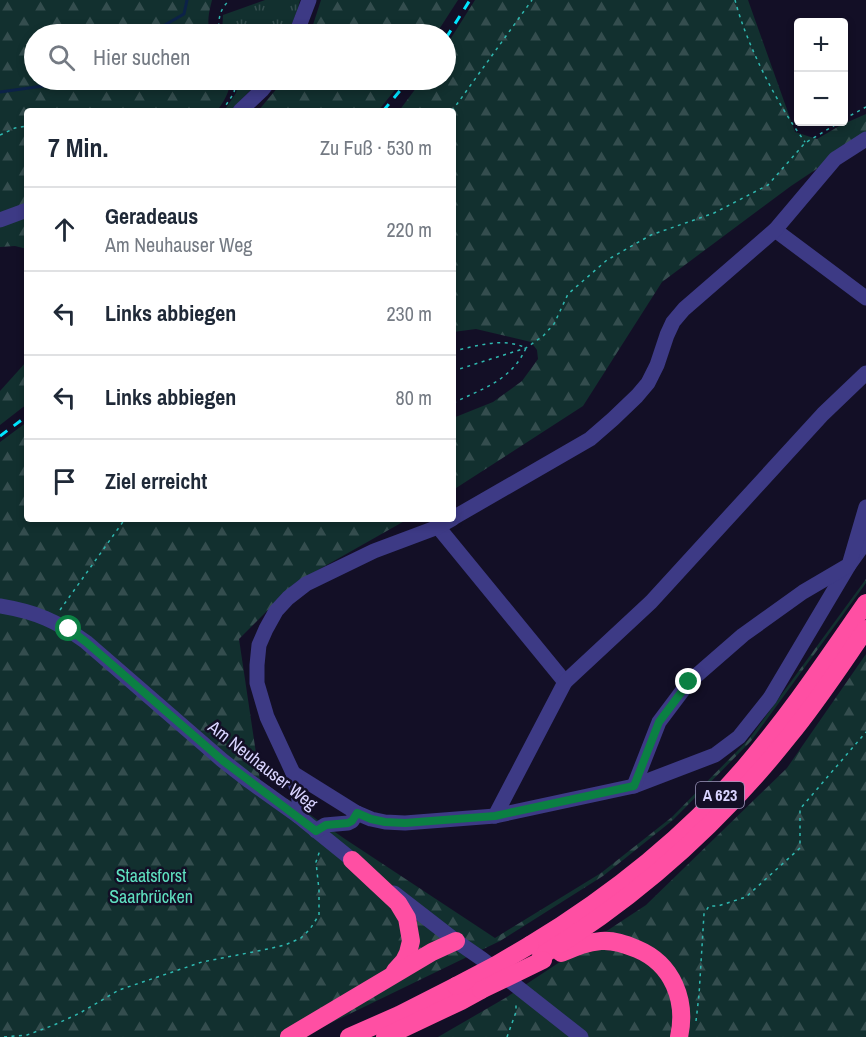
<!DOCTYPE html>
<html lang="de">
<meta charset="utf-8">
<style>
:root{--surface:#fff;--page:#f2f2f3;--text:#1f2937;--muted:#747a83;--line:#e0e1e3}
body{margin:0;font-family:"Archivo Narrow",sans-serif;background:var(--page);color:var(--text)}
.controls{position:absolute;right:18px;top:18px;display:grid;overflow:hidden;border-radius:6px;box-shadow:0 3px 9px #0003}
.controls button{width:54px;height:54px;display:grid;place-items:center;padding:0;border:0;border-bottom:2px solid var(--line);background:var(--surface);color:var(--text);font:30px sans-serif}
.stop{position:absolute;width:18px;height:18px;margin:-14px;border:4px solid #0b8043;border-radius:50%;background:#fff}
.stop.end{background:#0b8043;border-color:#fff;box-shadow:0 2px 6px #0008}
.list{margin:0;padding:0;list-style:none}
h2{display:flex;justify-content:space-between;align-items:center;height:78px;margin:0;padding:0 24px;font-size:26px}
h2 small{font-size:20px;font-weight:400;color:var(--muted)}
.list li{display:grid;grid-template-columns:39px 1fr auto;gap:18px;align-items:center;box-sizing:border-box;height:84px;padding:0 24px;border-top:2px solid var(--line)}
.list b{display:block;font-size:22px;white-space:nowrap}
.list p{margin:0;font-size:20px;white-space:nowrap;color:var(--muted)}
.list em{font-size:20px;font-style:normal;color:var(--muted)}
.icon{flex:none;width:33px;height:33px;fill:none;stroke:currentColor;stroke-width:2;stroke-linecap:round;stroke-linejoin:round}
.map{position:relative;flex:none;width:866px;height:1037px;overflow:hidden}
.search{position:absolute;background:var(--surface);box-shadow:0 3px 9px #0003;left:24px;top:24px;width:432px;height:66px;display:flex;align-items:center;gap:15px;box-sizing:border-box;padding:0 21px;border-radius:33px;color:var(--muted);font-size:22px}
.panel{position:absolute;background:var(--surface);box-shadow:0 3px 9px #0003;left:24px;top:108px;width:432px;height:414px;border-radius:6px}
.map>svg:first-child{display:block}
.grass{fill:url(#grass-tufts)}
.forest{fill:url(#forest-firs)}
.lines{fill:none;stroke-linecap:round;stroke-linejoin:round}
.stream{stroke:#0c2248;stroke-width:3}
.path{stroke:#2fb8b0;stroke-width:1.5;stroke-dasharray:3 4.5;stroke-linecap:butt}
.minor{stroke:#3d3a85;stroke-width:15}
.highway{stroke:#ff4fa3;stroke-width:18}
.rail{stroke:#00e5ff;stroke-width:3;stroke-dasharray:9 8;stroke-linecap:butt}
.highway-bridge{stroke:#ff4fa3;stroke-width:18}
.route{stroke:#0b8043;stroke-width:8}
.labels{text-anchor:middle;dominant-baseline:central;stroke-width:5;stroke-linejoin:round;paint-order:stroke}
.shield{fill:#130f26;stroke:#9e99be;stroke-width:1.5}
.shield-label{font-size:16px;font-weight:bold;fill:#d9d4ff}
.street-label{font-size:18px;fill:#d9d4ff;stroke:#130f26}
.park-label{font-size:18px;fill:#5fe0c0;stroke:#130f26}
</style>
<div class="map">
<svg width="866" height="1037" viewBox="0 0 866 1037">
<defs>
<pattern id="grass-tufts" width="24" height="20" patternUnits="userSpaceOnUse" patternTransform="scale(1.5)"><rect width="24" height="20" fill="#12302f"/><path d="M3 7l-1-3M5 7V3M7 7l1-3M15 17l-1-3M17 17v-4M19 17l1-3" fill="none" stroke="#344d4e"/></pattern>
<pattern id="forest-firs" width="22" height="20" patternUnits="userSpaceOnUse" patternTransform="scale(1.5)"><rect width="22" height="20" fill="#12302f"/><path d="M5 1l3.5 6h-7zM16 11l3.5 6h-7z" fill="#344d4e"/></pattern>
</defs>
<rect width="100%" height="100%" fill="#130f26"/>
<!-- grass -->
<g class="grass">
<polygon points="265,0 300,0 298,8 288,34 222,34 223,15"/>
<polygon points="239,80 260,80 232,109 229,111 224,111 236,93"/>
</g>
<!-- forest -->
<g class="forest">
<path d="M 0,0 L 212,0 C 209,12 206,23 211,34 L 34,34 L 34,80 L 230,80 C 230,92 224,101 217,111 L 27,111 L 27,249 L 15,246 L 0,247 Z"/>
<polygon points="321,0 458,0 436,34 310,34"/>
<polygon points="475,0 748,0 795,132 817,139 841,125 866,114 866,136 791,186 662,282 583,406 453,490 453,418 493,402 522,381 538,359 537,350 531,342 476,329 453,332 453,111 399,111 422,80 446,80 446,46"/>
<polygon points="284,80 403,80 378,111 258,111"/>
<polygon points="27,361 27,404 0,425 0,391"/>
<polygon points="27,422 27,519 408,519 295,583 239,639 260,780 345,839 495,938 601,873 672,817 749,739 866,579 866,583 751,741 673,820 603,876 500,941 302,1037 0,1037 0,442"/>
<polygon points="866,654 866,1037 438,1037 507,997 646,905 787,768"/>
</g>
<g class="lines">
<!-- stream -->
<g class="stream">
<polyline points="149,34 184,14 187,0"/>
<polyline points="0,92 43,86 59,80"/>
</g>
<!-- path -->
<g class="path">
<path d="M 735,0 C 747,46 777,104 805,142"/>
<path d="M 219,34 C 218,20 219,9 230,0"/>
<polyline points="222,111 234,93 236,80"/>
<polyline points="452,111 532,0"/>
<polyline points="844,119 866,107"/>
<polyline points="0,135 15,128 27,126"/>
<path d="M 453,351 C 477,346 503,337 526,348 C 512,380 482,389 453,403"/>
<polyline points="453,371 526,348 543,336 554,324 568,294 607,260 651,235 714,213 768,185 805,143 840,122"/>
<polyline points="60,610 125,519"/>
<polyline points="696,1021 699,995 704,914 709,906 718,906 746,897 800,848 800,809 866,732"/>
<polyline points="4,1037 27,1035 54,1025 80,1013 119,990 202,962 268,949 285,945 301,938 310,929 319,915 319,890 316,862 320,850"/>
<polyline points="507,1037 516,1012 516,1003"/>
</g>
<!-- minor -->
<g class="minor">
<polyline points="296,34 309,0"/>
<polyline points="240,111 262,90 270,80"/>
<polyline points="0,220 27,210"/>
<polyline points="775,230 866,298"/>
<polyline points="453,518 590,439 613,419 637,396 648,383 657,365 667,335 673,322 684,309 775,230 835,159 866,139"/>
<polyline points="438,527 565,682"/>
<path d="M 0,606 C 36,612 57,621 86,642 L 222,760 L 249,781 L 298,816 L 361,867"/>
<polyline points="293,773 357,813 371,819 385,822 405,823 495,816 634,786 715,755 739,737 770,698 849,565 866,541"/>
<polyline points="634,786 659,722 689,682 743,635 803,592 849,565 866,507"/>
<polyline points="298,816 299,799 293,773 267,717 257,683 257,665 259,645 266,629 276,611 288,598 306,584 374,551 438,527 452,519"/>
<polyline points="495,816 565,682 651,602 823,414 866,373"/>
<polyline points="316,831 325,825 348,823 352,821 357,813"/>
<polyline points="394,893 456,941 482,959 581,1037"/>
</g>
<!-- highway -->
<g class="highway">
<polyline points="352,860 398,903 407,918 411,941 408,953 404,961 395,971"/>
<path d="M 530,945 C 609,897 684,838 744,768 C 789,716 827,659 866,603"/>
<path d="M 561,953 C 575,947 586,942 601,941 C 614,940 625,944 637,949 C 673,964 687,1001 679,1037"/>
<path d="M 541,956 C 636,898 720,823 789,736 C 817,702 841,665 866,629"/>
<polyline points="289,1037 432,952 456,941"/>
<polyline points="349,1037 399,1015 456,986"/>
<polyline points="385,1037 461,1001 481,990"/>
</g>
<!-- rail -->
<g class="rail">
<polyline points="446,38 470,0"/>
<polyline points="383,111 409,80"/>
<polyline points="0,436 27,416"/>
</g>
<!-- highway-bridge -->
<g class="highway-bridge">
<polyline points="456,986 496,965 530,945"/>
<polyline points="481,990 543,960"/>
</g>
</g>
<g class="lines">
<!-- route -->
<polyline class="route" points="69,629 86,642 222,760 316,831 326,825 348,823 352,821 357,813 371,819 385,822 405,823 495,816 634,786 659,722 689,682"/>
</g>
<g class="labels">
<!-- shield labels -->
<rect class="shield" x="696" y="782" width="48" height="26" rx="4.5"/>
<g class="shield-label">
<text x="720" y="795">A 623</text>
</g>
<!-- street labels -->
<g class="street-label">
<text transform="translate(263 765) rotate(38)">Am Neuhauser Weg</text>
</g>
<!-- park labels -->
<g class="park-label">
<text x="151" y="875">Staatsforst<tspan x="151" dy="21">Saarbrücken</tspan></text>
</g>
</g>
</svg>
<div class="controls">
<button>+</button>
<button>−</button>
</div>
<div class="stop" style="left:69px;top:629px"></div>
<div class="stop end" style="left:689px;top:682px"></div>
<div class="search"><svg class="icon" aria-label="search" viewBox="0 0 24 24"><circle cx="10" cy="10" r="6"/><path d="M15 15l6 6"/></svg>Hier suchen</div>
<section class="panel">
<h2>7 Min.<small>Zu Fuß · 530 m</small></h2>
<ul class="list">
<li><svg class="icon" aria-label="ahead" viewBox="0 0 24 24"><path d="M12 20V5M6 11l6-6 6 6"/></svg><div><b>Geradeaus</b><p>Am Neuhauser Weg</p></div><em>220 m</em></li>
<li><svg class="icon" aria-label="left" viewBox="0 0 24 24"><path d="M17 20v-9H6M10 6l-5 5 5 5"/></svg><div><b>Links abbiegen</b></div><em>230 m</em></li>
<li><svg class="icon" aria-label="left" viewBox="0 0 24 24"><path d="M17 20v-9H6M10 6l-5 5 5 5"/></svg><div><b>Links abbiegen</b></div><em>80 m</em></li>
<li><svg class="icon" aria-label="arrive" viewBox="0 0 24 24"><path d="M6 21V4h12l-3 4 3 4H6"/></svg><div><b>Ziel erreicht</b></div></li>
</ul>
</section>
</div>
